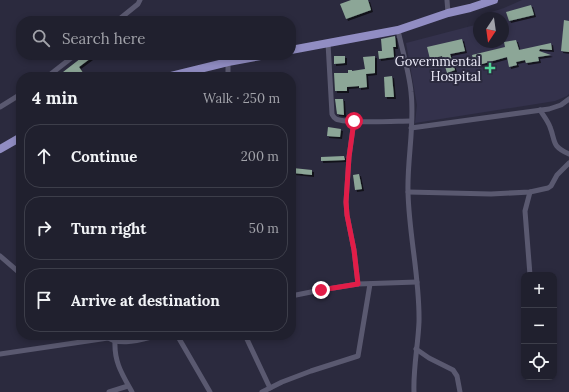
<!DOCTYPE html>
<meta charset="utf-8">
<style>
:root{--surface:#20202e;--page:#282836;--text:#f1f3f6;--muted:#a2a3aa;--line:#3d3e4a}
body{margin:0;font-family:Lora,serif;background:var(--page);color:var(--text)}
.controls{position:absolute;right:12px;bottom:12px;display:grid;overflow:hidden;border-radius:8px;box-shadow:0 2px 6px #0003}
.controls button{width:36px;height:36px;display:grid;place-items:center;padding:0;border:0;border-bottom:1px solid var(--line);background:var(--surface);color:var(--text);font:20px sans-serif}
.compass{position:absolute;left:473px;top:12px;width:36px;height:36px;border-radius:50%;background:var(--surface);box-shadow:0 2px 6px #0003;rotate:193deg}
.stop{position:absolute;width:12px;height:12px;margin:-9px;border:3px solid #e11d48;border-radius:50%;background:#fff}
.stop.end{background:#e11d48;border-color:#fff;box-shadow:0 1px 4px #0008}
.list{margin:0;padding:0;list-style:none}
h2{display:flex;justify-content:space-between;align-items:center;height:52px;margin:0;padding:0 16px;font-size:17px}
h2 small{font-size:13px;font-weight:400;color:var(--muted)}
.list li{display:grid;grid-template-columns:26px 1fr auto;gap:12px;align-items:center;box-sizing:border-box;height:64px;margin:0 8px 8px;padding:0 8px;border:1px solid var(--line);border-radius:16px}
.list b{display:block;font-size:15px;white-space:nowrap}
.list em{font-size:13px;font-style:normal;color:var(--muted)}
.icon{flex:none;width:22px;height:22px;fill:none;stroke:currentColor;stroke-width:2;stroke-linecap:round;stroke-linejoin:round}
.map{position:relative;flex:none;width:569px;height:392px;overflow:hidden}
.search{position:absolute;background:var(--surface);box-shadow:0 2px 6px #0003;left:16px;top:16px;width:280px;height:44px;display:flex;align-items:center;gap:10px;box-sizing:border-box;padding:0 14px;border-radius:16px;color:var(--muted);font-size:15px}
.panel{position:absolute;background:var(--surface);box-shadow:0 2px 6px #0003;left:16px;top:72px;width:280px;height:268px;border-radius:16px}
.map>svg:first-child{display:block}
.built{fill:#34324c;fill-rule:evenodd}
.building{fill:#8ca697;filter:url(#shadow)}
.lines{fill:none;stroke-linecap:round;stroke-linejoin:round}
.minor{stroke:#5a5970;stroke-width:5}
.primary{stroke:#918dc3;stroke-width:8}
.route{stroke:#e11d48;stroke-width:5}
.poi-dot{fill:#52d397;stroke:#2b2a3e;stroke-width:1.5}
.labels{text-anchor:middle;dominant-baseline:central;stroke-width:4;stroke-linejoin:round;paint-order:stroke}
.poi-label{font-size:13px;fill:#ecebf9;stroke:#2b2a3e;text-anchor:end}
</style>
<div class="map">
<svg width="569" height="392" viewBox="0 0 569 392">
<defs>
<filter id="shadow"><feDropShadow dx="2" dy="2" stdDeviation="0" flood-color="#0009"/></filter>
</defs>
<rect width="100%" height="100%" fill="#2b2a3e"/>
<!-- built -->
<path class="built" d="M 522,0 L 569,0 L 569,94 L 567,96 L 555,101 L 415,123 L 417,105 L 406,43 L 475,25 L 479,16 L 504,8 ZM 479,18 L 503,18 L 503,42 L 479,42 Z"/>
<!-- building -->
<g class="building">
<polygon points="351,0 368,0 371,10 346,19 340,4"/>
<polygon points="531,5 534,15 509,21 506,12"/>
<polygon points="564,20 569,21 569,52 561,51"/>
<polygon points="395,36 396,47 393,47 394,57 379,59 378,51 382,51 381,39"/>
<polygon points="462,39 465,51 450,54 455,70 447,73 442,56 430,59 427,47"/>
<polygon points="516,40 519,50 551,43 552,50 540,49 539,51 551,55 538,57 539,61 526,63 525,60 516,62 517,65 509,67 507,57 475,66 472,55 505,47 504,42"/>
<polygon points="85,55 95,55 79,67 86,77 77,77 73,72 66,77 63,72"/>
<polygon points="334,56 345,56 345,63 334,64"/>
<polygon points="375,56 375,73 366,74 367,87 359,88 359,86 347,87 347,91 335,91 334,73 348,73 348,70 352,70 352,71 365,69 363,57"/>
<polygon points="392,76 394,97 385,97 384,77"/>
<polygon points="335,99 343,99 344,115 337,114"/>
<polygon points="328,127 341,129 340,137 327,136"/>
<polygon points="344,156 345,160 321,161 321,157"/>
<polygon points="293,168 312,170 312,175 293,173"/>
<polygon points="359,174 362,189 355,190 353,175"/>
</g>
<g class="lines">
<!-- minor -->
<g class="minor">
<polyline points="447,0 448,13"/>
<polyline points="117,21 138,4 140,0"/>
<path d="M 398,30 C 402,50 409,71 411,92 C 415,125 407,159 408,192 C 409,236 420,279 419,322 C 418,346 413,369 414,392"/>
<path d="M 328,43 L 332,114 C 333,116 333,117 336,119 C 345,124 398,121 411,121"/>
<polyline points="47,77 75,55"/>
<polyline points="228,77 228,62"/>
<polyline points="0,107 21,94"/>
<path d="M 540,110 C 543,115 548,121 550,127 C 556,142 551,146 569,154"/>
<polyline points="354,121 349,157 346,202 347,215 354,250 358,284"/>
<polyline points="411,128 549,109 561,105 569,99"/>
<polyline points="408,192 491,194 530,192 548,188 551,186 557,175 569,163"/>
<polyline points="0,256 21,274"/>
<polyline points="530,275 525,211 530,192"/>
<polyline points="291,289 293,296"/>
<polyline points="291,296 321,290 358,284 417,282"/>
<path d="M 104,335 C 119,348 142,339 159,335"/>
<polyline points="177,335 210,392"/>
<polyline points="245,335 270,388"/>
<path d="M 115,341 C 114,362 122,374 132,392"/>
<polyline points="416,349 429,358 453,370 457,376 460,392"/>
<polyline points="0,354 108,338"/>
<polyline points="109,392 128,386"/>
<polyline points="262,392 282,382 311,371 358,356 370,284"/>
</g>
<!-- primary -->
<g class="primary">
<polyline points="291,50 398,30 448,13 470,8 494,0"/>
<polyline points="167,77 228,62 266,55"/>
<polyline points="0,149 21,137"/>
</g>
</g>
<g class="lines">
<!-- route -->
<polyline class="route" points="321,290 358,284 354,250 347,215 346,202 349,157 354,121"/>
</g>
<!-- markers -->
<path class="poi-dot" d="M488 62h4v4h4v4h-4v4h-4v-4h-4v-4h4z"/>
<g class="labels">
<!-- poi labels -->
<g class="poi-label">
<text x="481" y="61">Governmental<tspan x="481" dy="15">Hospital</tspan></text>
</g>
</g>
</svg>
<div class="controls">
<button>+</button>
<button>−</button>
<button><svg class="icon" aria-label="locate" viewBox="0 0 24 24"><circle cx="12" cy="12" r="6"/><path d="M12 2v4M12 18v4M2 12h4M18 12h4"/></svg></button>
</div>
<svg class="compass" viewBox="-18 -18 36 36"><path d="M0-13l5 13h-10z" fill="#e53935"/><path d="M0 13l5-13h-10z" fill="#a2a3aa"/></svg>
<div class="stop" style="left:354px;top:121px"></div>
<div class="stop end" style="left:321px;top:290px"></div>
<div class="search"><svg class="icon" aria-label="search" viewBox="0 0 24 24"><circle cx="10" cy="10" r="6"/><path d="M15 15l6 6"/></svg>Search here</div>
<section class="panel">
<h2>4 min<small>Walk · 250 m</small></h2>
<ul class="list">
<li><svg class="icon" aria-label="ahead" viewBox="0 0 24 24"><path d="M12 20V5M6 11l6-6 6 6"/></svg><div><b>Continue</b></div><em>200 m</em></li>
<li><svg class="icon" aria-label="right" viewBox="0 0 24 24"><path d="M7 20v-9h11M14 6l5 5-5 5"/></svg><div><b>Turn right</b></div><em>50 m</em></li>
<li><svg class="icon" aria-label="arrive" viewBox="0 0 24 24"><path d="M6 21V4h12l-3 4 3 4H6"/></svg><div><b>Arrive at destination</b></div></li>
</ul>
</section>
</div>
